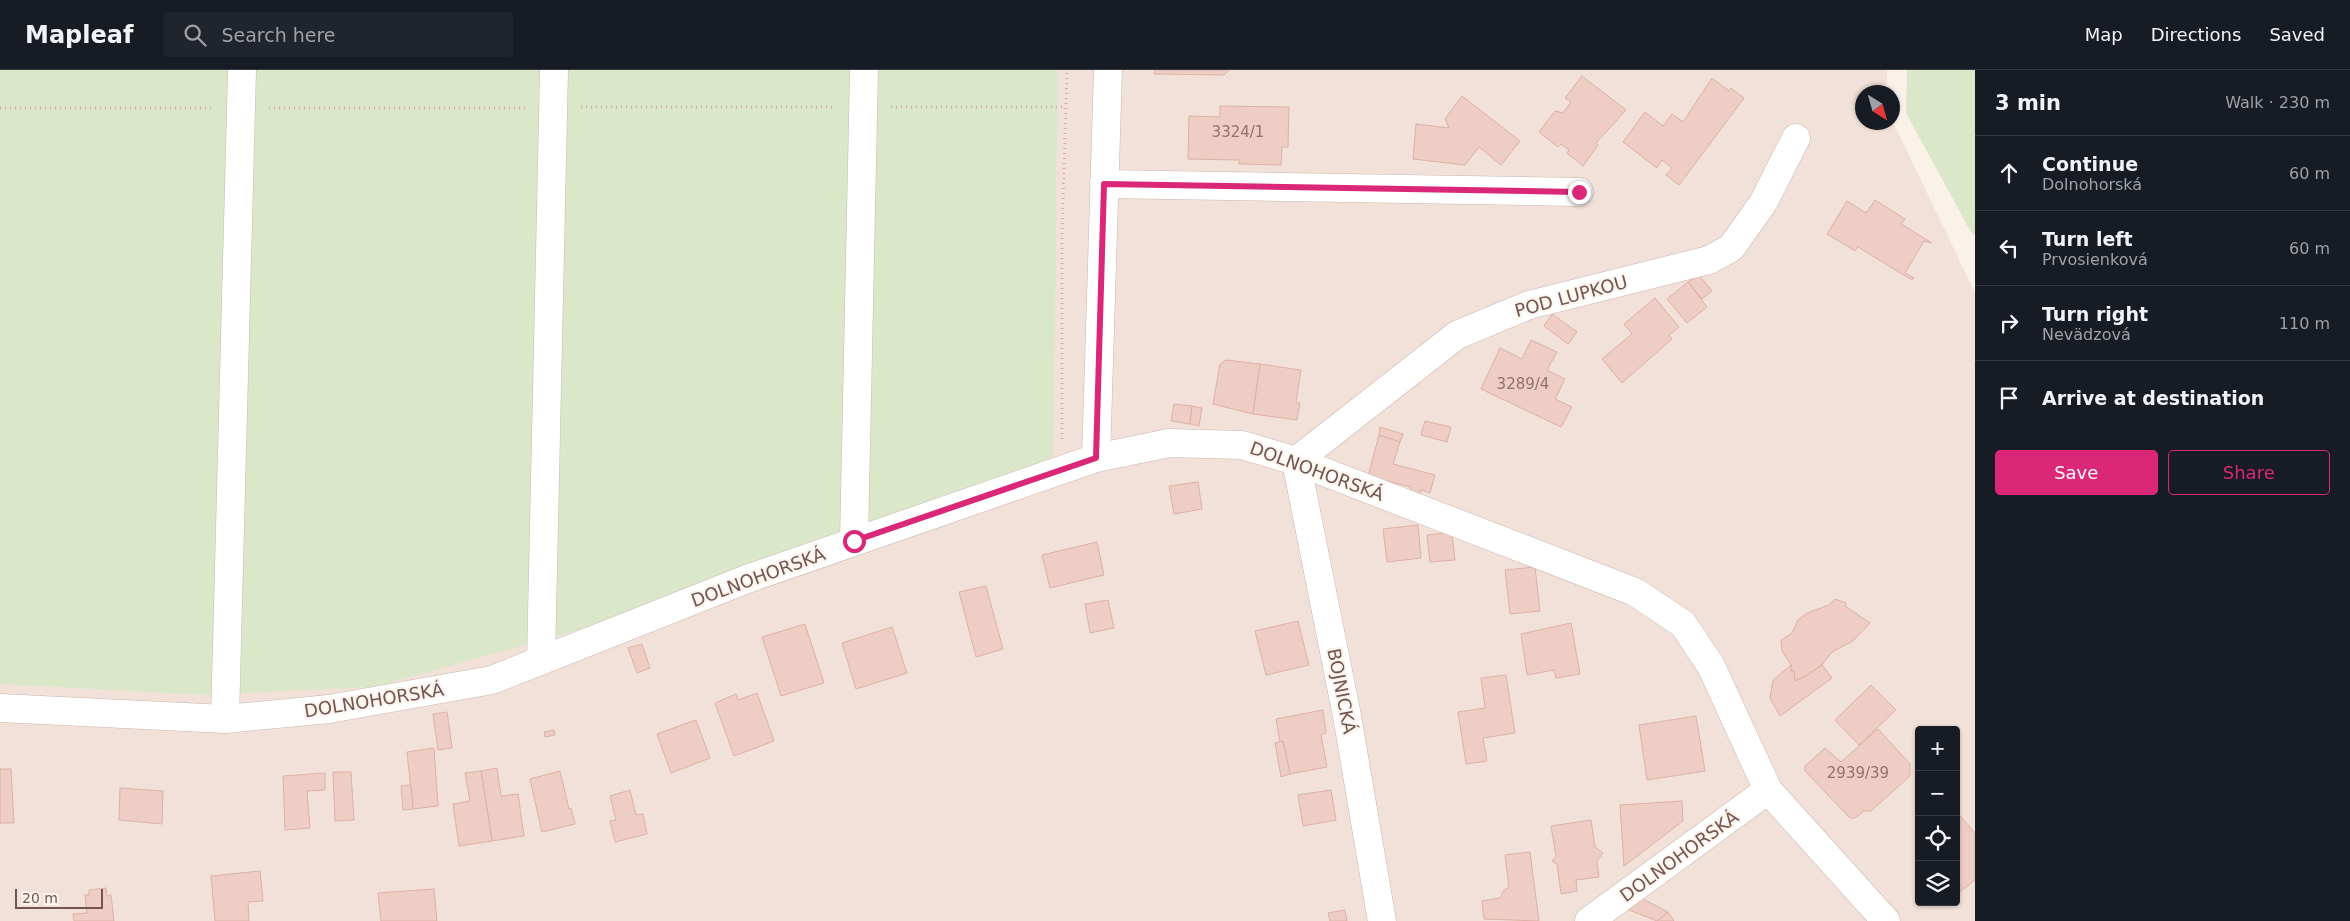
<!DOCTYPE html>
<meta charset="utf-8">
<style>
:root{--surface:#171b24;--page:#20242c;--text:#f1f3f6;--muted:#9ea1a6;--line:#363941;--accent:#db2777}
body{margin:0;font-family:"DejaVu Sans",sans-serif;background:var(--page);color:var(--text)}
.controls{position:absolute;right:15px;bottom:15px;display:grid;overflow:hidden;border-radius:5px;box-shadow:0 1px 4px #0004}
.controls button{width:45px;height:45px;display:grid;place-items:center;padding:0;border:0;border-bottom:1px solid var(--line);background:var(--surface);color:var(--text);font:25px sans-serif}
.compass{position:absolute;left:1855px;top:15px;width:45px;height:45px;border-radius:50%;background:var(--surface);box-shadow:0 1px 4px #0004;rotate:143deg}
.scale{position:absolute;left:15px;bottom:12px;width:88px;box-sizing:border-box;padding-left:5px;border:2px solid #72554f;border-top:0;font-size:14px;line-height:18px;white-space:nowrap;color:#72554f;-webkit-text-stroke:4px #fdf5ef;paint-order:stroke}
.stop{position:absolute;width:15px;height:15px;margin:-11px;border:4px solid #db2777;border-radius:50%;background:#fff}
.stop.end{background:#db2777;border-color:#fff;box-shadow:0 1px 5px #0008}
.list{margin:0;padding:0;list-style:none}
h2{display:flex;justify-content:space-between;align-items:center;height:65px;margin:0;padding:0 20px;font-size:21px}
h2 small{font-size:16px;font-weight:400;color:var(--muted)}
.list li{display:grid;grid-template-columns:32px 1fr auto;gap:15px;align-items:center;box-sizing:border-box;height:75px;padding:0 20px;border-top:1px solid var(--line)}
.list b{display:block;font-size:19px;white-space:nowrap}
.list p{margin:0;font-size:16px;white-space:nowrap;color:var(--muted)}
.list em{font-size:16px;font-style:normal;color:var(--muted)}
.actions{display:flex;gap:10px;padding:15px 20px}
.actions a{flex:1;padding:11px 0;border:1px solid var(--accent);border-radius:5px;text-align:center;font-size:18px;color:var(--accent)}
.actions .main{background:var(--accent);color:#fff}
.icon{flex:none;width:28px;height:28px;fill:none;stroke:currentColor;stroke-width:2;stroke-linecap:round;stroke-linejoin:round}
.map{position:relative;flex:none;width:1975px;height:851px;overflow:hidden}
header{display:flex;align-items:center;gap:30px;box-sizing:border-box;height:70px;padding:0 25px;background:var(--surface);border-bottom:1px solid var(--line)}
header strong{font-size:24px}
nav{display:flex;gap:28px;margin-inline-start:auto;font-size:18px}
.search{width:350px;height:45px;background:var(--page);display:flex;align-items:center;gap:12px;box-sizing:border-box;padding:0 18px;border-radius:5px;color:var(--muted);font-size:19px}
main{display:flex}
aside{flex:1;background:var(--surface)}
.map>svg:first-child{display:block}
.residential{fill:#f1e1d8;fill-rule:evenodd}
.green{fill:#dae7c9}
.building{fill:#edcdc4;stroke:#deb1a6}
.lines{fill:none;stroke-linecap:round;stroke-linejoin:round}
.street-casing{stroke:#cbb7b0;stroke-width:29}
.path{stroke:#d2b0a7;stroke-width:3;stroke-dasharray:1 4;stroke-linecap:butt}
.street{stroke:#fff;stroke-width:28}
.route{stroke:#db2777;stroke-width:6}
.labels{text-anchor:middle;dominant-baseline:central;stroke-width:4.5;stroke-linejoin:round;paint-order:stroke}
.number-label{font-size:15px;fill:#91736c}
.street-label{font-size:18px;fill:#72554f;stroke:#fdf5ef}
</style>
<header>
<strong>Mapleaf</strong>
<div class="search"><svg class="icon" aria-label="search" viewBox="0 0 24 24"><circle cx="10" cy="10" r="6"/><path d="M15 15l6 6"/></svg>Search here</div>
<nav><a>Map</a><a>Directions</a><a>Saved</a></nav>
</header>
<main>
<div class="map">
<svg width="1975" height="851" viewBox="0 0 1975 851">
<rect width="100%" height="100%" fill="#faf1e9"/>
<!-- residential -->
<path class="residential" d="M 1058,0 L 1887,0 L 1886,22 L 1862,22 L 1862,52 L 1893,52 L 1975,223 L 1975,851 L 0,851 L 0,614 L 201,625 L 1052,388 ZM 1919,660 L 1956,660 L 1956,832 L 1919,832 Z"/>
<!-- green -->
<g class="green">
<polygon points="0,0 1058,0 1053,388 602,553 375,617 201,625 0,614"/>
<polygon points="1907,0 1975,0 1975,165 1971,162 1906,43"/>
</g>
<!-- building -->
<g class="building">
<polygon points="1155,0 1229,0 1224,5 1154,4"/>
<polygon points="1582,6 1626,40 1596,73 1598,75 1583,96 1567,83 1569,80 1561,74 1558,77 1539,62 1555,41 1563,43 1571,32 1565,28"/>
<polygon points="1712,8 1729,21 1731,18 1744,28 1679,115 1666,105 1672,98 1662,90 1657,98 1623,72 1645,42 1663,56 1672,44 1683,52"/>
<polygon points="1462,26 1520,71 1501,95 1479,77 1465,95 1413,89 1416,54 1449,58 1445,49"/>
<polygon points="1220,36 1289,37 1288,77 1282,77 1281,95 1239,94 1239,90 1188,89 1189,46 1220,47"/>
<polygon points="1875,130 1905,149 1901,154 1932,173 1924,171 1905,203 1914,208 1912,210 1858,177 1855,181 1827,164 1847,131 1866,143"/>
<polygon points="1699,205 1712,221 1702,229 1688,212"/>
<polygon points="1688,212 1707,237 1687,253 1667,229"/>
<polygon points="1655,228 1679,257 1669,265 1672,269 1622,313 1602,289 1632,264 1624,254"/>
<polygon points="1552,244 1577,262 1568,274 1544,256"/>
<polygon points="1531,270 1557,282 1547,300 1565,309 1555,329 1572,337 1561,357 1481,319 1500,278 1522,289"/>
<polygon points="1226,290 1260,294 1253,344 1213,334 1220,294"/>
<polygon points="1260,294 1301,300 1296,332 1300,333 1297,350 1253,344"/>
<polygon points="1174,334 1192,336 1190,354 1171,351"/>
<polygon points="1192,336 1202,338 1199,356 1190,354"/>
<polygon points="1425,351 1451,357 1447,372 1421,365"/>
<polygon points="1380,357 1403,364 1400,372 1379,365"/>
<polygon points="1379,365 1400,372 1393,394 1435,405 1430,423 1421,420 1419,425 1409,422 1411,417 1368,406"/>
<polygon points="1198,412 1202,439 1174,444 1169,416"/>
<polygon points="1418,455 1421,488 1387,492 1383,459"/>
<polygon points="1444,463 1452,465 1455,490 1430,492 1427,465"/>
<polygon points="1097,472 1104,505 1050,518 1042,485"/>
<polygon points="1535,497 1540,541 1510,544 1505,500"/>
<polygon points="986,516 1003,579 976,587 959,522"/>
<polygon points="1835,529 1846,533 1845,536 1870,553 1853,571 1832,582 1822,595 1806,606 1795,611 1794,601 1791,601 1791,595 1782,581 1781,570 1792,563 1798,550 1807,543 1829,535"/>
<polygon points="1108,530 1114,558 1090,563 1085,534"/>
<polygon points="1298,551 1309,595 1266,605 1255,561"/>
<polygon points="1571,553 1580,604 1556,608 1554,600 1527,605 1521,564"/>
<polygon points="805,554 824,613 781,626 762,567"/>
<polygon points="892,557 907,603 856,619 842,573"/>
<polygon points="642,574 650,598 637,603 628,578"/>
<polygon points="1791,595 1791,601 1794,601 1795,611 1806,606 1822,595 1832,608 1780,646 1770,628 1773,610"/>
<polygon points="1506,605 1515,663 1483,668 1487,691 1466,694 1458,642 1485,638 1481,608"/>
<polygon points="1871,615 1896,640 1859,675 1835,650"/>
<polygon points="757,623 774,671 734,686 715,633 736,624 738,630"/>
<polygon points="1323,640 1326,663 1321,665 1327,697 1290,704 1283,671 1280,672 1276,649"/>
<polygon points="447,642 452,678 438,680 433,644"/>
<polygon points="1696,646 1705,701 1647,710 1639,655"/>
<polygon points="696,650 710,688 671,703 657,664"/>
<polygon points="1878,659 1910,694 1910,706 1871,741 1864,741 1855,748 1850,748 1805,701 1805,696 1825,678 1841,692"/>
<polygon points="554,660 555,665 545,667 544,662"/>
<polygon points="1283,671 1290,704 1281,707 1275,673"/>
<polygon points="434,678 438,736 413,739 407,682"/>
<polygon points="497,698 501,726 518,724 524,766 492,771 481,701"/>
<polygon points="0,699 11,699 14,753 0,753"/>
<polygon points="481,701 492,771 459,776 453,734 470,731 465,703"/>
<polygon points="560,701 569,739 571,738 575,754 542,762 530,709"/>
<polygon points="333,702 351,702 354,750 335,751"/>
<polygon points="325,703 325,720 307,721 310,758 285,760 283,706"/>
<polygon points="411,715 413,739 403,740 401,716"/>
<polygon points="120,718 163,721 162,754 119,750"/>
<polygon points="630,720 636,745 643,744 647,764 615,772 610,751 616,750 610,726"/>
<polygon points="1331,720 1336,750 1303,756 1298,725"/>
<polygon points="1682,731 1683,751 1624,796 1620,735"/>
<polygon points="1956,741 1975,763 1975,810 1956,825"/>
<polygon points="1591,750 1595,777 1603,783 1597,791 1599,807 1576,810 1577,821 1561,824 1557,794 1552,791 1556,786 1551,756"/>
<polygon points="1530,782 1539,851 1484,849 1482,831 1500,828 1503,821 1509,817 1505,785"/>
<polygon points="260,801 263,831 248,832 249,851 215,851 211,806"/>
<polygon points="106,818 107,826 111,825 114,851 74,851 73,844 87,843 85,825 89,825 89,820"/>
<polygon points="434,819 437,851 381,851 378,823"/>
<polygon points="1641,828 1668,842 1657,851 1629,840"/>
<polygon points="1345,840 1347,851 1330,851 1328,843"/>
<polygon points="1668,842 1674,851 1657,851"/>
</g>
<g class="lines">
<defs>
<g id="street">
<polyline points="1104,114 1579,122"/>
<polyline points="1096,388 1108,0"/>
<polyline points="854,471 864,0"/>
<polyline points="541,591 554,0"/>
<polyline points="0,638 225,649 329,639 492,610 747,509 1096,388 1169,373 1242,375 1296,391 1635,522 1683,554 1711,596 1768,720 1886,851"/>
<polyline points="225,649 242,0"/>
<polyline points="1382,851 1347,646 1296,391 1457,265 1529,235 1709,190 1731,178 1763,133 1796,68"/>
<polyline points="1589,851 1768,720"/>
</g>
</defs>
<!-- street casing -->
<use href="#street" class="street-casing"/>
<!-- path -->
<g class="path">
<polyline points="581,37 835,37"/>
<polyline points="891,37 1066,37"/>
<polyline points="0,38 213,38"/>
<polyline points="269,38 525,38"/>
<polyline points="1062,369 1062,162 1067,0"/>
</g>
<!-- street -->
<use href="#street" class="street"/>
</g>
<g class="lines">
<!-- route -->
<polyline class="route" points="854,471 1096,388 1104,114 1579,122"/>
</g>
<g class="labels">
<!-- number labels -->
<g class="number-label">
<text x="1238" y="62">3324/1</text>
<text x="1523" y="314">3289/4</text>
<text x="1858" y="703">2939/39</text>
</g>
<!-- street labels -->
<g class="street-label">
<text transform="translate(1571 226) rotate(-15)">POD LUPKOU</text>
<text transform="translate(1317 401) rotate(20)">DOLNOHORSKÁ</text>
<text transform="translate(758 507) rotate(-20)">DOLNOHORSKÁ</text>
<text transform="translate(1342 621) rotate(79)">BOJNICKÁ</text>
<text transform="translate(374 630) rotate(-9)">DOLNOHORSKÁ</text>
<text transform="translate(1679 786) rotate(-36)">DOLNOHORSKÁ</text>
</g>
</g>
</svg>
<div class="controls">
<button>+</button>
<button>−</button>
<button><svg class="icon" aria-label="locate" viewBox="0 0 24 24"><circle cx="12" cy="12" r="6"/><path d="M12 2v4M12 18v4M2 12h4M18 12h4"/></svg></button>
<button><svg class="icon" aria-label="layers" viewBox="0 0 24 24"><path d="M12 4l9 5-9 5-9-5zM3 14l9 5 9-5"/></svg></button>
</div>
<svg class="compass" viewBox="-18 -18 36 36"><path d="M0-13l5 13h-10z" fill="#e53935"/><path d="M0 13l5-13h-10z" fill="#9ea1a6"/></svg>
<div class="scale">20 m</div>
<div class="stop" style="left:854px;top:471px"></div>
<div class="stop end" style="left:1579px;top:122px"></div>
</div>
<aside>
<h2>3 min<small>Walk · 230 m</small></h2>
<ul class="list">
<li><svg class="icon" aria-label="ahead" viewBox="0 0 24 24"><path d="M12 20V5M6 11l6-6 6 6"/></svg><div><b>Continue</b><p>Dolnohorská</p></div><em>60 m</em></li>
<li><svg class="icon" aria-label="left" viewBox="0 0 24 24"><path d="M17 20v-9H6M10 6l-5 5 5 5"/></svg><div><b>Turn left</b><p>Prvosienková</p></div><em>60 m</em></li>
<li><svg class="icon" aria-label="right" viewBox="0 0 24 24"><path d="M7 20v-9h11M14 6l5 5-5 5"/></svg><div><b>Turn right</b><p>Nevädzová</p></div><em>110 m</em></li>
<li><svg class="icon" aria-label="arrive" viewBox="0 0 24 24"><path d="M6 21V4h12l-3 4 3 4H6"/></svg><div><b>Arrive at destination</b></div></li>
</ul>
<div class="actions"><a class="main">Save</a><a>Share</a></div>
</aside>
</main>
